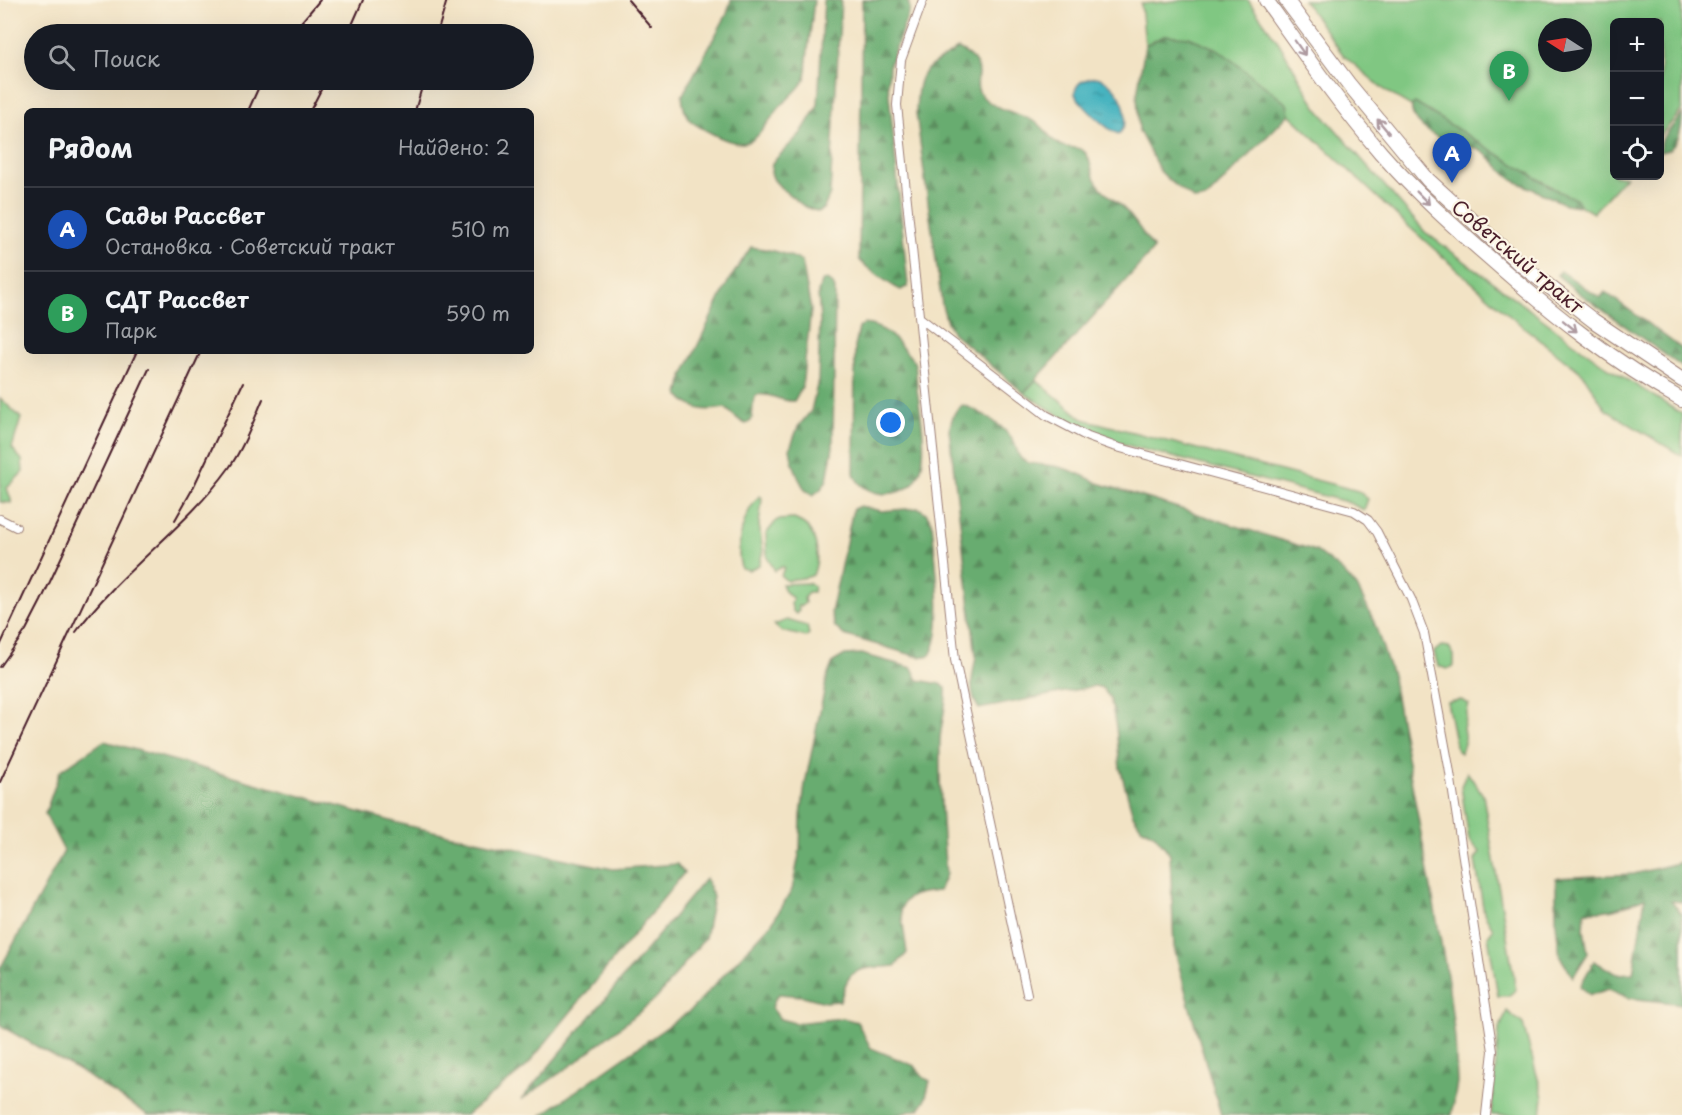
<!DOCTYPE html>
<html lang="ru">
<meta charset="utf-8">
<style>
:root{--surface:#171b24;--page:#20242c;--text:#f1f3f6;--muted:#9ea1a6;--line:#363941;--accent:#c8321e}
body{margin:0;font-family:"Playpen Sans",sans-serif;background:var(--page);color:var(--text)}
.controls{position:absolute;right:18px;top:18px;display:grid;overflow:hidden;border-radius:9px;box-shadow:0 6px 24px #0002}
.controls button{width:54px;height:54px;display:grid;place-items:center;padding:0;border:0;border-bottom:2px solid var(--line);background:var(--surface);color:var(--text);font:30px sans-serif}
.compass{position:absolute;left:1538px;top:18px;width:54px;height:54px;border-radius:50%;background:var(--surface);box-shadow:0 6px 24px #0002;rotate:282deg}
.you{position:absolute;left:891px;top:423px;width:21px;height:21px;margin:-15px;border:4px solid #fff;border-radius:50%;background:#1a73e8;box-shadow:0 0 0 9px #1a73e833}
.badge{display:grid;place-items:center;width:39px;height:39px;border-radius:50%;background:var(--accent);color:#fff;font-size:20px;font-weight:700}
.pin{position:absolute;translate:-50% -50px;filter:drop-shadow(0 2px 3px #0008)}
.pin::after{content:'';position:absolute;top:32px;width:21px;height:18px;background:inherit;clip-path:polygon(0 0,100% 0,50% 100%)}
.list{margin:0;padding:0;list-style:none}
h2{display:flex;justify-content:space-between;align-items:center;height:78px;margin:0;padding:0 24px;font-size:26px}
h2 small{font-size:20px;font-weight:400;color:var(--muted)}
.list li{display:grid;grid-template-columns:39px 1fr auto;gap:18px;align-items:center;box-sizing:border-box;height:84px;padding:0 24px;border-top:2px solid var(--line)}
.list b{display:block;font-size:22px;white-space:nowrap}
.list p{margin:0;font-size:20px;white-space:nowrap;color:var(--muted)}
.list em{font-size:20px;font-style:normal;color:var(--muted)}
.icon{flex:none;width:33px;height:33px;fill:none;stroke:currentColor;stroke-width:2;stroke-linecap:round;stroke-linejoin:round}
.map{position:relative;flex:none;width:1682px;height:1115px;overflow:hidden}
.search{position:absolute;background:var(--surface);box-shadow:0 6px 24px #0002;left:24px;top:24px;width:510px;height:66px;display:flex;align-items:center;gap:15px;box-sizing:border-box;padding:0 21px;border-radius:33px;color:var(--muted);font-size:22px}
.panel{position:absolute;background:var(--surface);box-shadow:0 6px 24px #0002;left:24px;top:108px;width:510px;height:246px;border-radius:9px}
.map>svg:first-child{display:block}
.green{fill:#80c782;stroke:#657356;stroke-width:1.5;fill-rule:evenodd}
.forest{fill:url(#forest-firs);stroke:#59664e;stroke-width:1.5}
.water{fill:url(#water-ripples);stroke:#486a76;stroke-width:1.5}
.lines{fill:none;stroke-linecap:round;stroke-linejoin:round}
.street-casing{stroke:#9e8178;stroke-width:10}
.highway-casing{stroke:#9e8178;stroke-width:16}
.street{stroke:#fff;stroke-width:8}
.highway{stroke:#fff;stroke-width:14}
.rail{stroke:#4a1f2b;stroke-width:2}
.oneway{stroke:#ae9aa0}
.labels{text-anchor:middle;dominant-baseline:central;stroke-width:4.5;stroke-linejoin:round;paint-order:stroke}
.street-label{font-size:20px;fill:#4a1f2b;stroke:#fcf5e5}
</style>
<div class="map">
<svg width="1682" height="1115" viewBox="0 0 1682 1115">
<defs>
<pattern id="forest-firs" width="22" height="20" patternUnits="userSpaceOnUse" patternTransform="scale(1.5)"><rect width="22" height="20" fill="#68ac70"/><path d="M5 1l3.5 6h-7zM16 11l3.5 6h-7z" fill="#588b5c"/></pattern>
<pattern id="water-ripples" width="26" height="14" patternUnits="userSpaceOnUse" patternTransform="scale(1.5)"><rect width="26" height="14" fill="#46b4c0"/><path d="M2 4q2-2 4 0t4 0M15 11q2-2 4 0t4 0" fill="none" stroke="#3c929c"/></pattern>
</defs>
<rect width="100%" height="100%" fill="#fcf5e5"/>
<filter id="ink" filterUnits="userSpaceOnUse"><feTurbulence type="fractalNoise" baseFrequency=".0167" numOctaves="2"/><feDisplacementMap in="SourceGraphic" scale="12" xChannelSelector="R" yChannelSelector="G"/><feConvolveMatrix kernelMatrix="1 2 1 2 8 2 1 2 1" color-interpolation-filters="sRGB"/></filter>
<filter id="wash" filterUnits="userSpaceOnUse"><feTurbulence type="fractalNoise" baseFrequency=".008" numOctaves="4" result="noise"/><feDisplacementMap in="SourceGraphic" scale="24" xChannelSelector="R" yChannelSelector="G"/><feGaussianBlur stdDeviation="1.35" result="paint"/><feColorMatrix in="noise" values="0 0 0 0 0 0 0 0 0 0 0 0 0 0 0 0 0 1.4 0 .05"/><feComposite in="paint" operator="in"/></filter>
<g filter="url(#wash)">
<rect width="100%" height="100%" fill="#f2e3c5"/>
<!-- green -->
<g class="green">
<polygon points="1186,0 1248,0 1279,43 1317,108 1425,232 1607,367 1682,414 1682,456 1606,410 1583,374 1511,317 1407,225 1289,114 1287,104 1166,35 1145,45 1141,4"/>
<path d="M 1303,0 L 1682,0 L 1682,110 L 1660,136 L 1660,22 L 1614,22 L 1614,176 L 1626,176 L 1593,213 L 1387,92 L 1344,56 ZM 1547,27 L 1583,27 L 1583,63 L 1547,63 Z"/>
<polygon points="1036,380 1083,419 1358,491 1368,499 1364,510 1347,502 1111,441 1084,431 1024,393"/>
<polygon points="0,398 21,418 12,448 22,460 23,472 7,488 12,503 0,502"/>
<path d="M 760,496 L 762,498 L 759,525 L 763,551 L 759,565 L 749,570 L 741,568 C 735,546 743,512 760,496 Z"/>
<path d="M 794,519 C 798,521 804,523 807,527 C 819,540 819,560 813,575 C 804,580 797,577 787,581 L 781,576 L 784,567 L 781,567 L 775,571 L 767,557 L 766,534 L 777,520 Z"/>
<polygon points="809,583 814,586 813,592 808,592 804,598 805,603 801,606 798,606 799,610 796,614 793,611 791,604 793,599 785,591 782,584"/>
<polygon points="787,620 807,626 809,634 806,637 781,631 774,625"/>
<polygon points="1441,646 1449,647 1454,655 1454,666 1447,669 1438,666 1434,652"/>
<polygon points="1461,700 1469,704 1463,728 1465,740 1461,753 1457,751 1447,702"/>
<polygon points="1467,772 1483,795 1516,990 1508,996 1498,996 1488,936 1493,929 1484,913 1475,860 1480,852 1469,840 1461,786"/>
<polygon points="1507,1011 1523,1024 1543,1097 1541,1115 1491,1115 1499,1030"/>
</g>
<!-- forest -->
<g class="forest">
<path d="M 731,0 L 814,0 C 812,20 809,40 807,60 C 806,65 807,74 805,79 C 800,89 787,99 780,107 C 755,137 754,156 711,133 C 690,122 684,120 682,96 L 727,14 Z"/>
<polygon points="824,0 841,0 830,194 824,208 819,212 805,207 782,189 774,180 771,173 772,163 801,133 818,105"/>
<path d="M 862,0 L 908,0 L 910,9 L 889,66 L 888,84 L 908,286 L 901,290 C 893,287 863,266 859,259 Z"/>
<polygon points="1166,35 1189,37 1219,50 1287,104 1289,114 1207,198 1195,200 1170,181 1160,171 1139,131 1137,95 1145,45"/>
<path d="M 958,49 C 994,66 967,82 983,97 C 999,113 1024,112 1041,126 C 1048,132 1050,140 1060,145 C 1066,149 1076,146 1082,150 C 1091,155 1090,170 1095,179 C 1102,193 1116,200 1127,212 C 1137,223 1145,237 1154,249 L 1024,393 L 953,333 L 947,322 L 942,305 L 916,113 C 918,70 921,71 958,49 Z"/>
<path d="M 1415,103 L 1558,191 L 1576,199 L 1580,204 L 1578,206 L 1565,204 L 1513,180 C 1500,171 1492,155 1477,149 C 1471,146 1464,147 1458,146 C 1442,142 1408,123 1412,105 Z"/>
<path d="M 1682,114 C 1682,129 1678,151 1660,152 L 1660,142 Z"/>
<path d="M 751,247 C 770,249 785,253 802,261 L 811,310 L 802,387 L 794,401 C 780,402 770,392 756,395 C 751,403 754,413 751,421 L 746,424 C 737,420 733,414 725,408 C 706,412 691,410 679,395 L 683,376 L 728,282 Z"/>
<polygon points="1561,271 1600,298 1605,292 1682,349 1682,367 1579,293 1557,275"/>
<polygon points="823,280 826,280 832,283 835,289 833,447 827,480 821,489 813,495 805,490 798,477 792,460 790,448 798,427 811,411 818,381 820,320 818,292"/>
<path d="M 864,324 C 883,326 893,336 905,351 C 908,354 912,358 914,362 C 917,370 916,381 917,389 C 920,413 931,461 915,481 C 900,500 861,498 854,473 L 855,346 L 859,328 Z"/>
<path d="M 963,405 C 981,412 1006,426 1015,444 C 1018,449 1016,456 1023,460 C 1032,466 1048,464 1059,467 C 1073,470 1086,477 1098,483 L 1316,551 L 1341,570 L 1357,587 L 1373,619 L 1392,675 L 1448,981 L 1455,1038 L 1457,1082 L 1452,1115 L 1221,1115 L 1188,1001 L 1174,947 L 1170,854 L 1155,835 L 1141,827 L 1133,815 L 1120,768 L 1116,727 L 1110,698 L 1102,688 L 1095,686 L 979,709 C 968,692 972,676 976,657 L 949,430 C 952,420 953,410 963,405 Z"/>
<path d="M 860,506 L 881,511 L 919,508 L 926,513 L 932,522 C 934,554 947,630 930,655 L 919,657 L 844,635 L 835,627 L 831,613 L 853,509 Z"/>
<path d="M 861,654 L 912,668 L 918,680 L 940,684 L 946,688 C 948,700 941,724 940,739 C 939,783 942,830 946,874 L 939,891 C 924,893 905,892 901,910 L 907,953 L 895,966 C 882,968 857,965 849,978 C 844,985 843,994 840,1001 L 825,1002 L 803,996 L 779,994 L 775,999 L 772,1008 L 780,1019 L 795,1023 L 843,1018 L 857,1022 L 871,1048 L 915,1066 L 924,1078 L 930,1081 L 925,1100 L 919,1109 L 897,1115 L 542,1115 L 691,1010 L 772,923 L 792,890 L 800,850 L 801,816 L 805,784 L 827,677 L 833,662 L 845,655 Z"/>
<polygon points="104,741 409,826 613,869 677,864 684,873 525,1068 466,1115 148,1115 78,1070 1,1026 0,1018 0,969 64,851 45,814 60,771"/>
<path d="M 1682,862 L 1682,902 L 1671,901 L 1682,914 L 1682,1004 L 1629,998 L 1609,989 L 1590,995 L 1580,986 L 1594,961 L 1617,974 L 1633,973 L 1645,898 C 1622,906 1611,913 1585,911 L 1584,930 L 1588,953 L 1573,977 L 1560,957 L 1556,924 L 1556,878 L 1634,874 Z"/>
<polygon points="706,878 713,897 705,938 657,998 576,1062 521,1100"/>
</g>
<!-- water -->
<path class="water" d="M 1096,77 C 1117,81 1136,116 1119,134 C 1108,131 1081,105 1075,94 C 1075,82 1085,79 1096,77 Z"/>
</g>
<g filter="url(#ink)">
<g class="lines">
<defs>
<g id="street">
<polyline points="923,0 901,60 897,105 955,660 1027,994"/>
<polyline points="920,318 1046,415 1088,437 1113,446 1354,511 1368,520 1377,532 1411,599 1424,633 1449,767 1493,1051 1486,1115"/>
<polyline points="0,519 16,527"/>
</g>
<g id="highway">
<path d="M 1266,0 C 1303,52 1339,104 1381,153 C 1415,192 1453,226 1492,260 C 1551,312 1613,362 1682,400"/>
<polyline points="1286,0 1348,83 1428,180 1520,264 1594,321 1682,380"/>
</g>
</defs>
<!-- street casing -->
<use href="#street" class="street-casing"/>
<!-- highway casing -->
<use href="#highway" class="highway-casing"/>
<!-- street -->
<use href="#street" class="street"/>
<!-- highway -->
<use href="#highway" class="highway"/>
<!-- rail -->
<g class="rail">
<polyline points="628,0 652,28"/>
<polyline points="291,34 320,0"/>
<polyline points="348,34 363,0"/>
<polyline points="437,34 447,0"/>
<polyline points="248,111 262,80"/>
<polyline points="310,111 326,80"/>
<polyline points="415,111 424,80"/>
<polyline points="175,520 192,490 243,383"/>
<path d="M 76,632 C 120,571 185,529 229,468 C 244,447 253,422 263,399"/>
<polyline points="0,646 137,351"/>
<polyline points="0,667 26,630 41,601 149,369"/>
<polyline points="0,782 201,351"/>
</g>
</g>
<!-- one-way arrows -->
<defs><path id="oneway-shaft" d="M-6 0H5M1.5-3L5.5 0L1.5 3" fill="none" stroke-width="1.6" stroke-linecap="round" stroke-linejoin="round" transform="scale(1.5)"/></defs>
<g class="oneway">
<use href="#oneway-shaft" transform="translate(1300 48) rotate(55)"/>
<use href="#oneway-shaft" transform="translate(1383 126) rotate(-130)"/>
<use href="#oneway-shaft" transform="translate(1423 198) rotate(45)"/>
<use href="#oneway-shaft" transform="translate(1570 326) rotate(39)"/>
</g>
</g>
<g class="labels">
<!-- street labels -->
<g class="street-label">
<text transform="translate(1518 256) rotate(40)">Советский тракт</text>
</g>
</g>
</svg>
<div class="controls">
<button>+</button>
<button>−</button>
<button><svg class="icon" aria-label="locate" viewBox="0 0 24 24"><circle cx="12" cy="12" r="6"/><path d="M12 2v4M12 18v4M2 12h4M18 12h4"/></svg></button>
</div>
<svg class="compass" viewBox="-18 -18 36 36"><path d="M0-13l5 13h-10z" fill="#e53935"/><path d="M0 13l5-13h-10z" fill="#9ea1a6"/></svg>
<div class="you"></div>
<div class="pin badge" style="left:1452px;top:183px;background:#1a4fb4">A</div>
<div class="pin badge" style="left:1509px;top:101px;background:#2e9e5b">B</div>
<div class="search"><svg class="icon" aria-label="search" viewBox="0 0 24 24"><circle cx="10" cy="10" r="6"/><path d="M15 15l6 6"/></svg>Поиск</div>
<section class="panel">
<h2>Рядом<small>Найдено: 2</small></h2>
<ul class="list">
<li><span class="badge" style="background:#1a4fb4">A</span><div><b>Сады Рассвет</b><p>Остановка · Советский тракт</p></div><em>510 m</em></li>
<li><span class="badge" style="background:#2e9e5b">B</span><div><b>СДТ Рассвет</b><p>Парк</p></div><em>590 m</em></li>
</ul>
</section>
</div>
